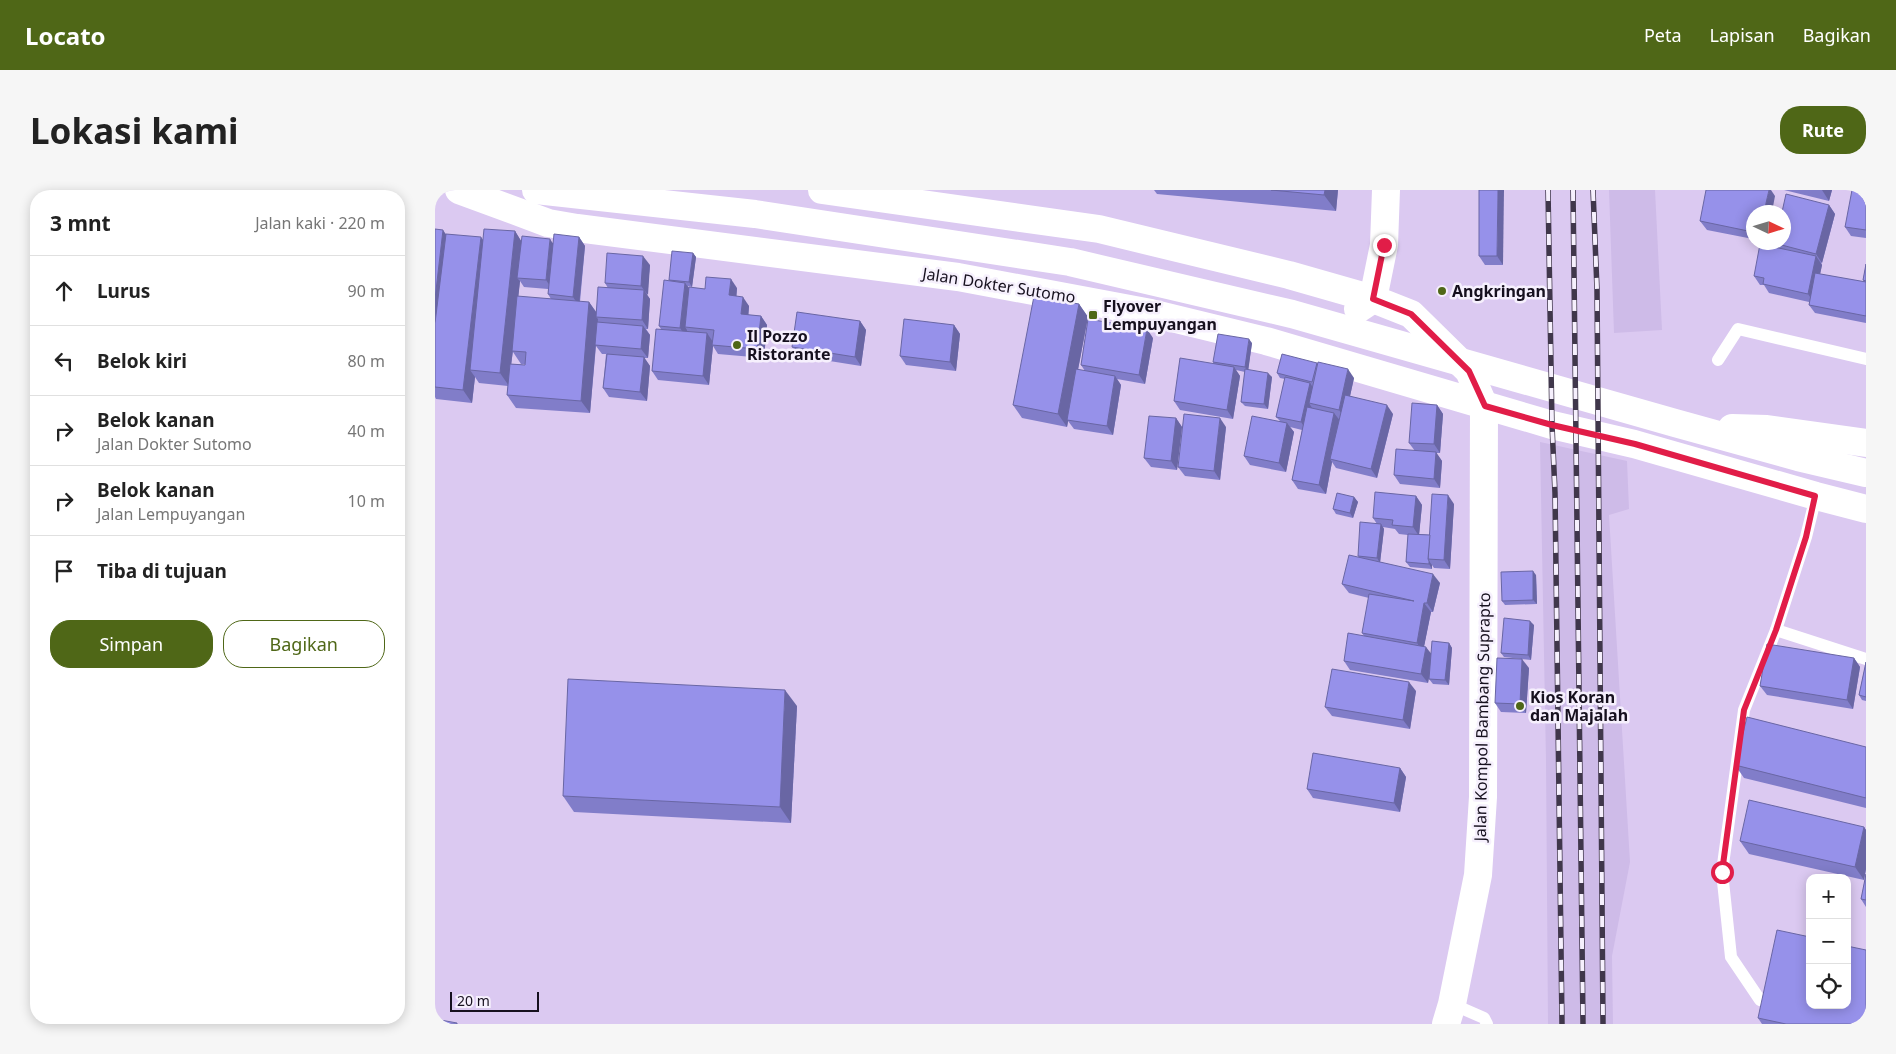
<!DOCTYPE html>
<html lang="id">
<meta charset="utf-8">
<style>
:root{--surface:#fff;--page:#f6f6f6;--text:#222;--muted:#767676;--line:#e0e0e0;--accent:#4f6717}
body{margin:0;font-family:"Noto Sans",sans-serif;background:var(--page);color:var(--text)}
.controls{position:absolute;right:15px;bottom:15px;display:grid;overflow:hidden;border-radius:10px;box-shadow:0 2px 12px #0003}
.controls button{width:45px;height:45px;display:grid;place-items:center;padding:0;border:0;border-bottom:1px solid var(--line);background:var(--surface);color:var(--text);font:25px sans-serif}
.compass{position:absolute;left:1311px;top:15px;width:45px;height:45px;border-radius:50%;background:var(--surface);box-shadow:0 2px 12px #0003;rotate:94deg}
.scale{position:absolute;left:15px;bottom:12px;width:89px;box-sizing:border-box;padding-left:5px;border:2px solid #16101e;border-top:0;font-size:14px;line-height:18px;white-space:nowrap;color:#16101e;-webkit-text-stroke:4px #f6f0fd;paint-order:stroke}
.stop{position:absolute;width:15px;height:15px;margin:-11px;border:4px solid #e11d48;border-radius:50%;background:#fff}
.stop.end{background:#e11d48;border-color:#fff;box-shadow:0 1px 5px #0008}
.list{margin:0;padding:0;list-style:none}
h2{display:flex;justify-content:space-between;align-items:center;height:65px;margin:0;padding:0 20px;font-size:21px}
h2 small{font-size:16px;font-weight:400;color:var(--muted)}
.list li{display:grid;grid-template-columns:32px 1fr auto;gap:15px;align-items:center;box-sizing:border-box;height:70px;padding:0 20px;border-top:1px solid var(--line)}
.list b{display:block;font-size:19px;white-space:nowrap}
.list p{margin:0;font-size:16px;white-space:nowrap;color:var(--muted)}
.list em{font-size:16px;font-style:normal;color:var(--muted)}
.actions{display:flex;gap:10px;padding:15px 20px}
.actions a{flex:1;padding:11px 0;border:1px solid var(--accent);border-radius:20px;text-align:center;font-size:18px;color:var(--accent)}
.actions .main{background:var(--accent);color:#fff}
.icon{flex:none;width:28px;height:28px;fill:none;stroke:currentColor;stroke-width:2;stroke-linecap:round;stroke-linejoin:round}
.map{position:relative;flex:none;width:1431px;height:834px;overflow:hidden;border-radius:20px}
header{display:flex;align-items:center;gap:30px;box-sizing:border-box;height:70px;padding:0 25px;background:var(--accent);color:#fff}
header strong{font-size:24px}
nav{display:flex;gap:28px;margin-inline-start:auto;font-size:18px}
.intro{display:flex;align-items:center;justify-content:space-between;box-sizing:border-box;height:120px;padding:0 30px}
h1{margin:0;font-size:35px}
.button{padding:12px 22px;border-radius:20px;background:var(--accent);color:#fff;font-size:18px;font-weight:700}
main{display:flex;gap:30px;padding:0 30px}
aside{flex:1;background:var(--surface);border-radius:20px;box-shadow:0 2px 12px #0003}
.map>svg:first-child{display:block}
.built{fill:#cebbe8}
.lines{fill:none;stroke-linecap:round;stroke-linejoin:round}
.lane{stroke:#fff;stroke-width:12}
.secondary{stroke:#fff;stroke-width:28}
.rail-casing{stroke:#40374b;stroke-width:5.5}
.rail{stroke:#f6f0fd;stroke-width:4;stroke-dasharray:11;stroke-linecap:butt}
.wall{fill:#817dc9;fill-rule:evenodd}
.shaded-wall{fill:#6966a4}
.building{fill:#9691ea;stroke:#6966a4}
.route{stroke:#e11d48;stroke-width:6}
.poi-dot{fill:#4f6717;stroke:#f6f0fd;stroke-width:2}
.labels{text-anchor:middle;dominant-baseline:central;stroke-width:5;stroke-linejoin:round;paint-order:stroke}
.street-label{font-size:16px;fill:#16101e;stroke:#f6f0fd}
.poi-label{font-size:16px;font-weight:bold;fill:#16101e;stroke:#f6f0fd;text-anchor:start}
</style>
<header>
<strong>Locato</strong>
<nav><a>Peta</a><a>Lapisan</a><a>Bagikan</a></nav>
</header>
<div class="intro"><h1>Lokasi kami</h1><a class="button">Rute</a></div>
<main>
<aside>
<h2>3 mnt<small>Jalan kaki · 220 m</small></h2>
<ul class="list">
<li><svg class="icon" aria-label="ahead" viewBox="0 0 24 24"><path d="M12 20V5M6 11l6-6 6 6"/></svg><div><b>Lurus</b></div><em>90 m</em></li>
<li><svg class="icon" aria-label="left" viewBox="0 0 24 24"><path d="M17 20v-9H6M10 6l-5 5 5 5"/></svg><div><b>Belok kiri</b></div><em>80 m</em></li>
<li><svg class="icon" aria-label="right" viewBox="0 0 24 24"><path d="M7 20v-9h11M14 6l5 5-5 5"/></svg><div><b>Belok kanan</b><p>Jalan Dokter Sutomo</p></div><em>40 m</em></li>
<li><svg class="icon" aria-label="right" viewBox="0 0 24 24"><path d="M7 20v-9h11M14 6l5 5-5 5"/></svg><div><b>Belok kanan</b><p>Jalan Lempuyangan</p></div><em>10 m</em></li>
<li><svg class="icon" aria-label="arrive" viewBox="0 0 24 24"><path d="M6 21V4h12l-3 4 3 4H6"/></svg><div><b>Tiba di tujuan</b></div></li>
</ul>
<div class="actions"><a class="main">Simpan</a><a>Bagikan</a></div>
</aside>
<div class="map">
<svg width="1431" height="834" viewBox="0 0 1431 834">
<rect width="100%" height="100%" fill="#dbc9f1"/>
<!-- built -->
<g class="built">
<polygon points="1174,0 1220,0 1227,140 1179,143"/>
<polygon points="1105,252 1192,271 1194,319 1174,325 1195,672 1177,766 1178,834 1113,834 1111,570"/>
</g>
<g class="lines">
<!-- lane -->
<g class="lane">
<polyline points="1283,170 1303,139 1431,169"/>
<polyline points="1341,440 1431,469"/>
<polyline points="1325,810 1296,767 1287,682 1309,520 1341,440 1371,347 1381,306"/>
<polyline points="1017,814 1049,828 1052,834"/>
</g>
<!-- secondary -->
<g class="secondary">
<polyline points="24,0 113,33 142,38 523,87 716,123 831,151 1117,235 1199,254 1381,306 1431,319"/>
<polyline points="101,0 320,24 635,72 857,124 1240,233 1363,267 1431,283"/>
<polyline points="387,0 664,39 854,85 938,109 976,124 1034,181 1049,216 1048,607 1043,685 1017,814 1011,834"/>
<polyline points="923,119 938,109 949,55 951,0"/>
<polyline points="1297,238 1332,239 1431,253"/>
</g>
<defs>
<g id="rail">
<polyline points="1113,0 1117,235 1120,303 1127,834"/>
<polyline points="1138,0 1148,834"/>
<polyline points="1158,0 1162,99 1168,834"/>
</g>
</defs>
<!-- rail casing -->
<use href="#rail" class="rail-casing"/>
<!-- rail -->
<use href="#rail" class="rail"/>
</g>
<!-- wall -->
<g class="wall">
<polygon points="719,0 903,0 901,21 722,4"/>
<polygon points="1044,0 1068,75 1050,75 1044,66"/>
<polygon points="1349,0 1397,0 1394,11"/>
<polygon points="1431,0 1431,48 1416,46 1410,37"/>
<polygon points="1340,6 1318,22 1318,49 1272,40 1265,31"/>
<polygon points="1394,15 1400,24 1387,73 1386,72 1387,75 1385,84 1429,92 1428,90 1431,74 1431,133 1380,123 1374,115 1374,112 1334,103 1329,95 1325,95 1319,86 1342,57 1339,53"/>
<path d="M 0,39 L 11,44 L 48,50 L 80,41 L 86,51 L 118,53 L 144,47 L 150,56 L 145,112 L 154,112 L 162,123 L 173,98 L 170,93 L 215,75 L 212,105 L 215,109 L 213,139 L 211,139 L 215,145 L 213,168 L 209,168 L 215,176 L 212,211 L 174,207 L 168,198 L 171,164 L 167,164 L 161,156 L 155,223 L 81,218 L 72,205 L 73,196 L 44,193 L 40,187 L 37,213 L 1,209 L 0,207 ZM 85,91 L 89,97 L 113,99 L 113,104 L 116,109 L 83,107 ZM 78,162 L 86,174 L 90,174 L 90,175 L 76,174 Z"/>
<polygon points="258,63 261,67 257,97 253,96 254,98 270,99 302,98 301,106 314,116 313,125 326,126 332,135 329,168 283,164 278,156 274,195 223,190 217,181 226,139 224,136 235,91 234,90"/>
<polygon points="644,114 653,127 643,180 650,181 646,175 718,148 710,194 682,189 686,195 678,245 639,239 633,231 632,237 587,228 578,215"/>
<polygon points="425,131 431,140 426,176 363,166 357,157"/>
<polygon points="519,135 525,144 521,181 471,175 465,166"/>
<polygon points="817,153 813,180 837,187 833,219 810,216 806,212 810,182 801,180 805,186 798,229 745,220 739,211 779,174 778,172"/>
<polygon points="882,173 883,174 919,188 915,206 958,224 942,288 901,278 897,272 891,304 863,299 857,290 867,240 855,237 859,242 851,282 815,275 809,266 845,231 841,227 850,189 845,188 842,183"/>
<polygon points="1002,215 1008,224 1005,263 1001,263 1007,271 1005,298 965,294 959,285 980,261 974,253"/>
<polygon points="741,228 747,237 742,280 716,277 709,268"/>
<polygon points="791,237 785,290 750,286 743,277"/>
<polygon points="981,306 987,315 984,344 995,345 1019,314 1015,379 999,378 997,375 997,379 975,377 971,372 973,345 964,344 960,339 948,337 949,339 945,372 1005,393 998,422 996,422 989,456 996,464 1014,453 1017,458 1014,495 998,494 994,489 995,479 993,493 915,480 909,471 929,446 927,443 934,408 914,403 907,394 924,367 923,366 942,334 938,328"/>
<polygon points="919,307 923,312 918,328 901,324 898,319"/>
<polygon points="1101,385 1102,414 1070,415 1067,411"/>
<polygon points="1099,435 1096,470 1069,467 1066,463"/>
<polygon points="1419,468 1425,477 1418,519 1332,505 1325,496"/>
<polygon points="1431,472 1431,511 1427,510 1424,505"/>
<polygon points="1094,478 1091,523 1066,522 1060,513"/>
<polygon points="981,501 975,539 897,526 890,517"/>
<polygon points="362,516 356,633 139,622 128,606"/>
<polygon points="1431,557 1431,618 1309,588 1300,575"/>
<polygon points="965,578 971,587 965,622 878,608 872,599"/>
<polygon points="1429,637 1431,640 1431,679 1429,690 1314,664 1305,651"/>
<polygon points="1431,684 1431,717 1426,709"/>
<polygon points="1323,828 1431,834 1327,834"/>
</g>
<!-- shaded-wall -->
<g class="shaded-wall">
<polygon points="890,0 903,0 901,21 889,5"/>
<polygon points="1063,0 1069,0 1068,75 1062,66"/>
<polygon points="1334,0 1336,0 1340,6 1337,22 1329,22"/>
<polygon points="1387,0 1397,0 1394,11"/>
<polygon points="1394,15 1400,24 1387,73 1381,64"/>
<polygon points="8,40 17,53 0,197 0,109"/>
<polygon points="80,41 88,54 82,88 85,91 74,196 65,183"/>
<polygon points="46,47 55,60 35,180 40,187 37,213 28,200"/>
<polygon points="144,47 150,56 144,116 138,107"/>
<polygon points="115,49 121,58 117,99 111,90"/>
<polygon points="258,63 261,67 257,97 254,92"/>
<polygon points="208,66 215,75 213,105 206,96"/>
<polygon points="1381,66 1387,75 1379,113 1373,104"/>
<polygon points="296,89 302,98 301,114 294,105"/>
<polygon points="250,93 257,102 250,137 252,140 251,147 245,138"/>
<polygon points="209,100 215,109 213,139 207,130"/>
<polygon points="308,107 314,116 313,133 306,124"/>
<polygon points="154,112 163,125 161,127 163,129 155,223 146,211"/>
<polygon points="644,114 653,127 632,237 623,224"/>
<polygon points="326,126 332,135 329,168 322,159"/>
<polygon points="425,131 431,140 426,176 420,167"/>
<polygon points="519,135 525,144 521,181 515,172"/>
<polygon points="208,136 215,145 213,168 206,159"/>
<polygon points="712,139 718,148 710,194 704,185"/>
<polygon points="272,143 278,152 277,155 278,156 274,195 268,186"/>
<polygon points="814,149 817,153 813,182 810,177"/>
<polygon points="209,167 215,176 212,211 205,202"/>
<polygon points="799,177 805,186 798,229 792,220"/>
<polygon points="913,179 919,188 910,229 904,220"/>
<polygon points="833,183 837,187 833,219 829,214"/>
<polygon points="680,186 686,195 678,245 672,236"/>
<polygon points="875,193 881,202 874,213 877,218 872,241 866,232"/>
<polygon points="952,215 958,224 942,288 936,279"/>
<polygon points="1002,215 1008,224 1005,263 999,254"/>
<polygon points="899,223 906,232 895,269 897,272 891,304 884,295"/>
<polygon points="741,228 747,237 742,280 736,271"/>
<polygon points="785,228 791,237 785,290 779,281"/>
<polygon points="852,233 859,242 851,282 844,273"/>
<polygon points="1001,262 1007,271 1005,298 999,289"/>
<polygon points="1013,305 1019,314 1015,379 1009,370"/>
<polygon points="981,306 987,315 984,346 978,337"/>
<polygon points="919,307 923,312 918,328 915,323"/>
<polygon points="946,334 949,339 945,373 942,368"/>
<polygon points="994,371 997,375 997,379 994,374"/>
<polygon points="1098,381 1101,385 1102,414 1098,410"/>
<polygon points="998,384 1005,393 998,422 992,413"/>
<polygon points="989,413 996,422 988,462 982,453"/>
<polygon points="1095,431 1099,435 1096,470 1093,465"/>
<polygon points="1014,453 1017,458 1014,495 1010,490"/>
<polygon points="991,457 998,466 993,493 986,484"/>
<polygon points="1419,468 1425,477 1418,519 1412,510"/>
<polygon points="1087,469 1094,478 1091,523 1085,514"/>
<polygon points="974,492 981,501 975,539 968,530"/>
<polygon points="350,500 362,516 356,633 345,617"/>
<polygon points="965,578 971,587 965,622 959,613"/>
<polygon points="1429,637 1431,640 1431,679 1429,690 1420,677"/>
</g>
<!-- building -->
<g class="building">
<polygon points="836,0 890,0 889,5"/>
<polygon points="1044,0 1063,0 1062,66 1044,66"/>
<polygon points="1271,0 1334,0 1329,22 1318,22 1318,42 1265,31"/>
<polygon points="1417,0 1431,0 1431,40 1410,37"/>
<polygon points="1351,4 1394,15 1381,64 1339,53 1339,52 1348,52 1348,22 1347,22"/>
<polygon points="0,39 8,40 0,109"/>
<polygon points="49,39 80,41 65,183 35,180"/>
<polygon points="11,44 46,47 28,200 0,197 0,133"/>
<polygon points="119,44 144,47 138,107 113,104"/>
<polygon points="87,46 115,49 111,90 82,88"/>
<polygon points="1325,54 1381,66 1373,104 1328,94 1329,88 1319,86"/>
<polygon points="237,61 258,63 254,92 234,90"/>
<polygon points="172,63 208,66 206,96 170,93"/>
<polygon points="1431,74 1431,91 1428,90"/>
<polygon points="1380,83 1431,92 1431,126 1374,115"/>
<polygon points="271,87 296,89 294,105 308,107 306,124 326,126 322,159 277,155 279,140 250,137 254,97 270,99"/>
<polygon points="229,90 250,93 245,138 224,136"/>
<polygon points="163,97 209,100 207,130 161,127"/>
<polygon points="82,106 154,112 146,211 72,205 75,174 90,175 91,162 77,161"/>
<polygon points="599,106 644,114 623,224 578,215"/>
<polygon points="362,122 425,131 420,167 357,157"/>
<polygon points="469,129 519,135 515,172 465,166"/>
<polygon points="653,129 712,139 704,185 646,175"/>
<polygon points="162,132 208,136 206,159 160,155"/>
<polygon points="221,139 272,143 268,186 217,181"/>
<polygon points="783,144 814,149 810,177 778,172"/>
<polygon points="172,164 209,167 205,202 168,198"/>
<polygon points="847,164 882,173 877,192 842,183"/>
<polygon points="745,168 799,177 792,220 739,211"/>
<polygon points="883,172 913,179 904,220 874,213"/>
<polygon points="641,179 680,186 672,236 632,230"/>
<polygon points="810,179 833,183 829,214 806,212"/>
<polygon points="850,187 875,193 866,232 841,227"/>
<polygon points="910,205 952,215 936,279 895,269"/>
<polygon points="977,213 1002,215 999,254 974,253"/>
<polygon points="872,217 899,223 884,295 857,290"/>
<polygon points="749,224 785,228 779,281 743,277"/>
<polygon points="714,226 741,228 736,271 709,268"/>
<polygon points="817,226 852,233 844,273 809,266"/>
<polygon points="961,259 1001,262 999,289 959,285"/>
<polygon points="940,302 981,306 978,337 957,335 958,330 938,328"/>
<polygon points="902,303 919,307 915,323 898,319"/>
<polygon points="997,304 1013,305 1009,370 993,369"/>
<polygon points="925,332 946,334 942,368 923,366"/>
<polygon points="973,344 995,345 993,369 994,371 994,374 971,372"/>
<polygon points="914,365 998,384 992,413 989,413 982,453 927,443 934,404 979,411 907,394"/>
<polygon points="1098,381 1098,410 1067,411 1066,382"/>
<polygon points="1069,428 1095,431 1093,465 1066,463"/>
<polygon points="913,443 991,457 986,484 909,471"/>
<polygon points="997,451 1014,453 1010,490 994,489"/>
<polygon points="1332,454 1419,468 1412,510 1325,496"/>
<polygon points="1062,468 1087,469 1085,514 1060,513"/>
<polygon points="1431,472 1431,507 1424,505"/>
<polygon points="897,479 974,492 968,530 890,517"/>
<polygon points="133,489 350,500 345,617 128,606"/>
<polygon points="1312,527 1431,557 1431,608 1300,575"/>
<polygon points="878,563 965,578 959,613 872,599"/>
<polygon points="1314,610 1429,637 1420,677 1305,651"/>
<polygon points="1431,684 1431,710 1426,709"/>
<polygon points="1342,740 1375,747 1375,815 1412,815 1412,756 1431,760 1431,834 1351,834 1323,828"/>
<polygon points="0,829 22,833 22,834 0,834"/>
</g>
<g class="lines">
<!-- route -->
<polyline class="route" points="949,55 938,109 976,124 1034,181 1050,216 1117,235 1200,254 1380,306 1371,347 1341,440 1309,520 1287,682"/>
</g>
<!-- markers -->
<g class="poi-dot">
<circle cx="1007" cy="101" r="5"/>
<rect x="653" y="120" width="10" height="10" rx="2.5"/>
<circle cx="302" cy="155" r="5"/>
<circle cx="1085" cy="516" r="5"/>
</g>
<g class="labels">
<!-- street labels -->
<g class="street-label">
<text transform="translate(564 95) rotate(9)">Jalan Dokter Sutomo</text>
<text transform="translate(1047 527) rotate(-89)">Jalan Kompol Bambang Suprapto</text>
</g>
<!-- poi labels -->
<g class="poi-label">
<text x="1017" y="101">Angkringan</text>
<text x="668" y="116">Flyover<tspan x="668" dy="18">Lempuyangan</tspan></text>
<text x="312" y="146">Il Pozzo<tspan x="312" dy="18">Ristorante</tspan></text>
<text x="1095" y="507">Kios Koran<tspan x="1095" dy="18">dan Majalah</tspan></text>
</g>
</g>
</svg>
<div class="controls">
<button>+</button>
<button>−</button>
<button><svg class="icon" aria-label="locate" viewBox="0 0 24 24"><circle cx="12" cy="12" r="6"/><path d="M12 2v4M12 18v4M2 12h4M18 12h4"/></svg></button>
</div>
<svg class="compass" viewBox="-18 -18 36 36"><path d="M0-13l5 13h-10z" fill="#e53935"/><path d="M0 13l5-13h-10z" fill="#767676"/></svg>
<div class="scale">20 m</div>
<div class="stop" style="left:1287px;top:682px"></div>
<div class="stop end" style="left:949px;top:55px"></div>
</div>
</main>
